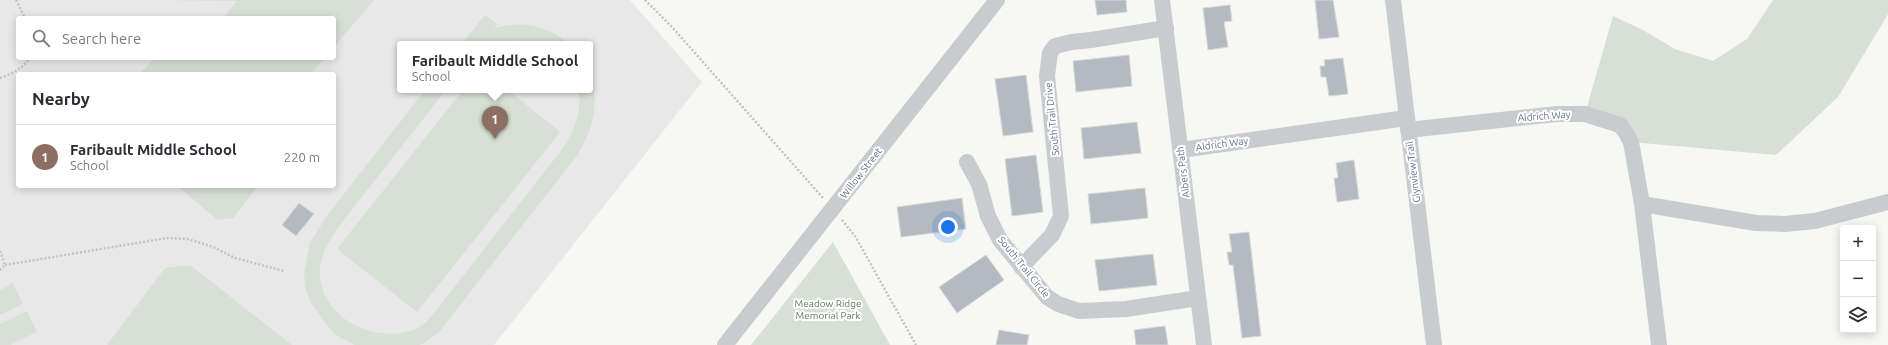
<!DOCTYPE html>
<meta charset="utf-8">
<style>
:root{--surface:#fff;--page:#f2f2f3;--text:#2b2b33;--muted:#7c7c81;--line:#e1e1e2;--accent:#f56316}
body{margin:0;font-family:Ubuntu,sans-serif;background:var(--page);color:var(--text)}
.controls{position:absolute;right:12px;bottom:12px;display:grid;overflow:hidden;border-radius:4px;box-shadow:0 2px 10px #0003}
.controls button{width:36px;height:36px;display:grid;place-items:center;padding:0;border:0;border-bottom:1px solid var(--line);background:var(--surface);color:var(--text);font:20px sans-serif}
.you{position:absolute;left:948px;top:227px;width:14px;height:14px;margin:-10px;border:3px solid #fff;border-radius:50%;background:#1a73e8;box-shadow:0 0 0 6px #1a73e833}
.badge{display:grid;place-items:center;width:26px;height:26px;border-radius:50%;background:var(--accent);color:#fff;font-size:13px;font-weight:700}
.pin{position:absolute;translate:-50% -33px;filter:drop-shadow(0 1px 2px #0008)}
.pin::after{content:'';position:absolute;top:21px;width:14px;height:12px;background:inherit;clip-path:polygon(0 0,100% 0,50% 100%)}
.popup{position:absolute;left:397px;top:41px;width:196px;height:52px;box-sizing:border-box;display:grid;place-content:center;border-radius:4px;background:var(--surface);filter:drop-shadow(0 1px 3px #0005);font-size:13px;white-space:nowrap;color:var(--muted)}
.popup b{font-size:15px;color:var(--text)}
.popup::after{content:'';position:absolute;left:50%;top:100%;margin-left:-8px;border:8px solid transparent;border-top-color:var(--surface)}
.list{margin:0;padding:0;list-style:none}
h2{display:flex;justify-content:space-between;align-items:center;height:52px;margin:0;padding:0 16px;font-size:17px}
h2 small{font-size:13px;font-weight:400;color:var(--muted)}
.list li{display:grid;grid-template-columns:26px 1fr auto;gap:12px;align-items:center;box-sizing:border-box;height:64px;padding:0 16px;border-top:1px solid var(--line)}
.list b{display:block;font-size:15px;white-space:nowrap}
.list p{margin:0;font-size:13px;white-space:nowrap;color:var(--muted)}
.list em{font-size:13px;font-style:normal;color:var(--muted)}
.icon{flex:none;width:22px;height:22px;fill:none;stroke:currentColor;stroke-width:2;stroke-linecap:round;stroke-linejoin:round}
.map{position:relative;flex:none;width:1888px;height:345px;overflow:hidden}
.search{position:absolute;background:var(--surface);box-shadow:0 2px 10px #0003;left:16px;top:16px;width:320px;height:44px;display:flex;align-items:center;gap:10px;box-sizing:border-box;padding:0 14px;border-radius:4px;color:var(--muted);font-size:15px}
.panel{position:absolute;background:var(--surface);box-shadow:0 2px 10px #0003;left:16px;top:72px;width:320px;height:116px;border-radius:4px}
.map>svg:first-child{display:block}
.built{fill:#e7e8e7;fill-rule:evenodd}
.green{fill:#d7e0d4}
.building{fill:#b3bac1;stroke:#d8d9d6}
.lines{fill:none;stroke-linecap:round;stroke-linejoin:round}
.path{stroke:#c2c3c5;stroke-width:2.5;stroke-dasharray:2 2;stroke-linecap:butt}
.minor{stroke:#c9cccf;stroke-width:16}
.labels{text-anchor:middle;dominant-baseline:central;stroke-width:4;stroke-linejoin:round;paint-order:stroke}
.street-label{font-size:10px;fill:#637388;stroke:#fff}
.park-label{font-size:10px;fill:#61795e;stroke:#fff}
</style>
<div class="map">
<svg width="1888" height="345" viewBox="0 0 1888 345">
<rect width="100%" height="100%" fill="#f7f7f3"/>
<!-- built -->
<path class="built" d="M 0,0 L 630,0 L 702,82 L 494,345 L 0,345 ZM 18,18 L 334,18 L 334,58 L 18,58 ZM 400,44 L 590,44 L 590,90 L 400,90 ZM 18,74 L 334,74 L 334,186 L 18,186 Z"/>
<!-- green -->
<g class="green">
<polygon points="160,0 374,0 334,47 334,18 223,18 237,1"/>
<polygon points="1773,0 1888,0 1888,14 1838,97 1776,155 1631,142 1626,133 1585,114 1613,16 1641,29 1675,49 1713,61 1747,39"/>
<path d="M 485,15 L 497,24 L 494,28 C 520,21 548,25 569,44 L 539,44 L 519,40 L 494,44 L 462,44 Z"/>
<polygon points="154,58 325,58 311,74 140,74"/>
<path d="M 590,73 C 600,105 593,130 576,157 L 439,332 L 424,343 L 419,345 L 355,345 L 339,337 L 329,328 L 311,303 L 306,290 L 304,274 L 310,243 L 326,217 L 425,90 L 446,90 L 339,226 C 330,240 319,256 320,273 C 320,319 377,345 416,329 C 425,325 432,316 438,308 L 563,148 C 574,130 583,112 578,90 L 590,90 Z"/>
<polygon points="463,90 508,90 560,132 417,312 337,249"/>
<polygon points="177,186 258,186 233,218 218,220"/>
<polygon points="833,242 890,345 751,345"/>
<polygon points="190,265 292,345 107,345 165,268"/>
<polygon points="13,283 23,304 0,315 0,290"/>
<polygon points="27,311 37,332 10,345 0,345 0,324"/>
</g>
<!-- building -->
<g class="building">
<polygon points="1095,0 1126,0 1127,12 1097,15"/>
<polygon points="1315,0 1333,0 1339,37 1319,39"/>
<polygon points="1230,5 1232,21 1224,22 1228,47 1208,50 1203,8"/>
<polygon points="1129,55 1132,86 1076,92 1073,61"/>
<polygon points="1343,58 1348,94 1329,96 1326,77 1321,77 1320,66 1325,66 1324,60"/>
<polygon points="1026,75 1033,132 1003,136 995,79"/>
<polygon points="1137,122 1141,153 1084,159 1081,128"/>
<polygon points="1036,155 1043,212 1012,216 1005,159"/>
<polygon points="1354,160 1359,199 1337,202 1334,178 1338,178 1336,163"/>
<polygon points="1145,188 1148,218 1091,224 1088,194"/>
<polygon points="962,198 966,229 901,237 897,207"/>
<polygon points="299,203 314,214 296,236 282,225"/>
<polygon points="1249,232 1261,336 1242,338 1233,265 1229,265 1227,252 1232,252 1229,234"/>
<polygon points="1153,254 1157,285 1099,291 1095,260"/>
<polygon points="986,255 1004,280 957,313 939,287"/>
<polygon points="1165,326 1168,345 1136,345 1134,330"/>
<polygon points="999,330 1029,335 1027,345 996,345"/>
</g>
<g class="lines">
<!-- path -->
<g class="path">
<polyline points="16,0 25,18"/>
<polyline points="645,0 672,27 823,198"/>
<path d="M 0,78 C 13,73 22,69 30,58"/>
<polyline points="842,220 855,236 916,345"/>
<polyline points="0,251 5,265 0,270"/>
<polyline points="5,265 167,238 188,239 213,247 235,258 284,271"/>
</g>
<!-- minor -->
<g class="minor">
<polyline points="1162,0 1204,345"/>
<polyline points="1393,0 1434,345"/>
<polyline points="1408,130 1557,114 1585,114 1620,125 1626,133 1631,142 1642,204 1659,345"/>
<polyline points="1181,150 1406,118"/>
<polyline points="967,162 979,184 988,216 1000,240 1047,297 1058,304 1079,311 1126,309 1198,298"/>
<polyline points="1642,204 1756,223 1785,224 1815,221 1888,202"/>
<polyline points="1021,267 1052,235 1061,216 1047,76 1050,53 1055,46 1072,42 1091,40 1166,28"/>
<polyline points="725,345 997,0"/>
</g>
</g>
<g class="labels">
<!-- street labels -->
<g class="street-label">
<text transform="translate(1544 116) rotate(-4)">Aldrich Way</text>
<text transform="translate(1052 119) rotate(-96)">South Trail Drive</text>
<text transform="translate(1222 144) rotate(-8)">Aldrich Way</text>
<text transform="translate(1183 172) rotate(-97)">Albers Path</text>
<text transform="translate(1413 172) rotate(-97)">Glynview Trail</text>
<text transform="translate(861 173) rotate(-52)">Willow Street</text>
<text transform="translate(1024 267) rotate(51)">South Trail Circle</text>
</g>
<!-- park labels -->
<g class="park-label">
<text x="828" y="303">Meadow Ridge<tspan x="828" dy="12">Memorial Park</tspan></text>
</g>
</g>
</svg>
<div class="controls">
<button>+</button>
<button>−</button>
<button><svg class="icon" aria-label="layers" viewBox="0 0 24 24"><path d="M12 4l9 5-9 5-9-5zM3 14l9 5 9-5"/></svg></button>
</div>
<div class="you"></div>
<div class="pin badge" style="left:495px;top:139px;background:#8d6e63">1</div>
<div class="popup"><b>Faribault Middle School</b>School</div>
<div class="search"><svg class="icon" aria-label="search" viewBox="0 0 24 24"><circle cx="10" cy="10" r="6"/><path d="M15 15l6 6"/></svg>Search here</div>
<section class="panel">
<h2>Nearby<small></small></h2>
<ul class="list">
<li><span class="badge" style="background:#8d6e63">1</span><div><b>Faribault Middle School</b><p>School</p></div><em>220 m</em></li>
</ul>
</section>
</div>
